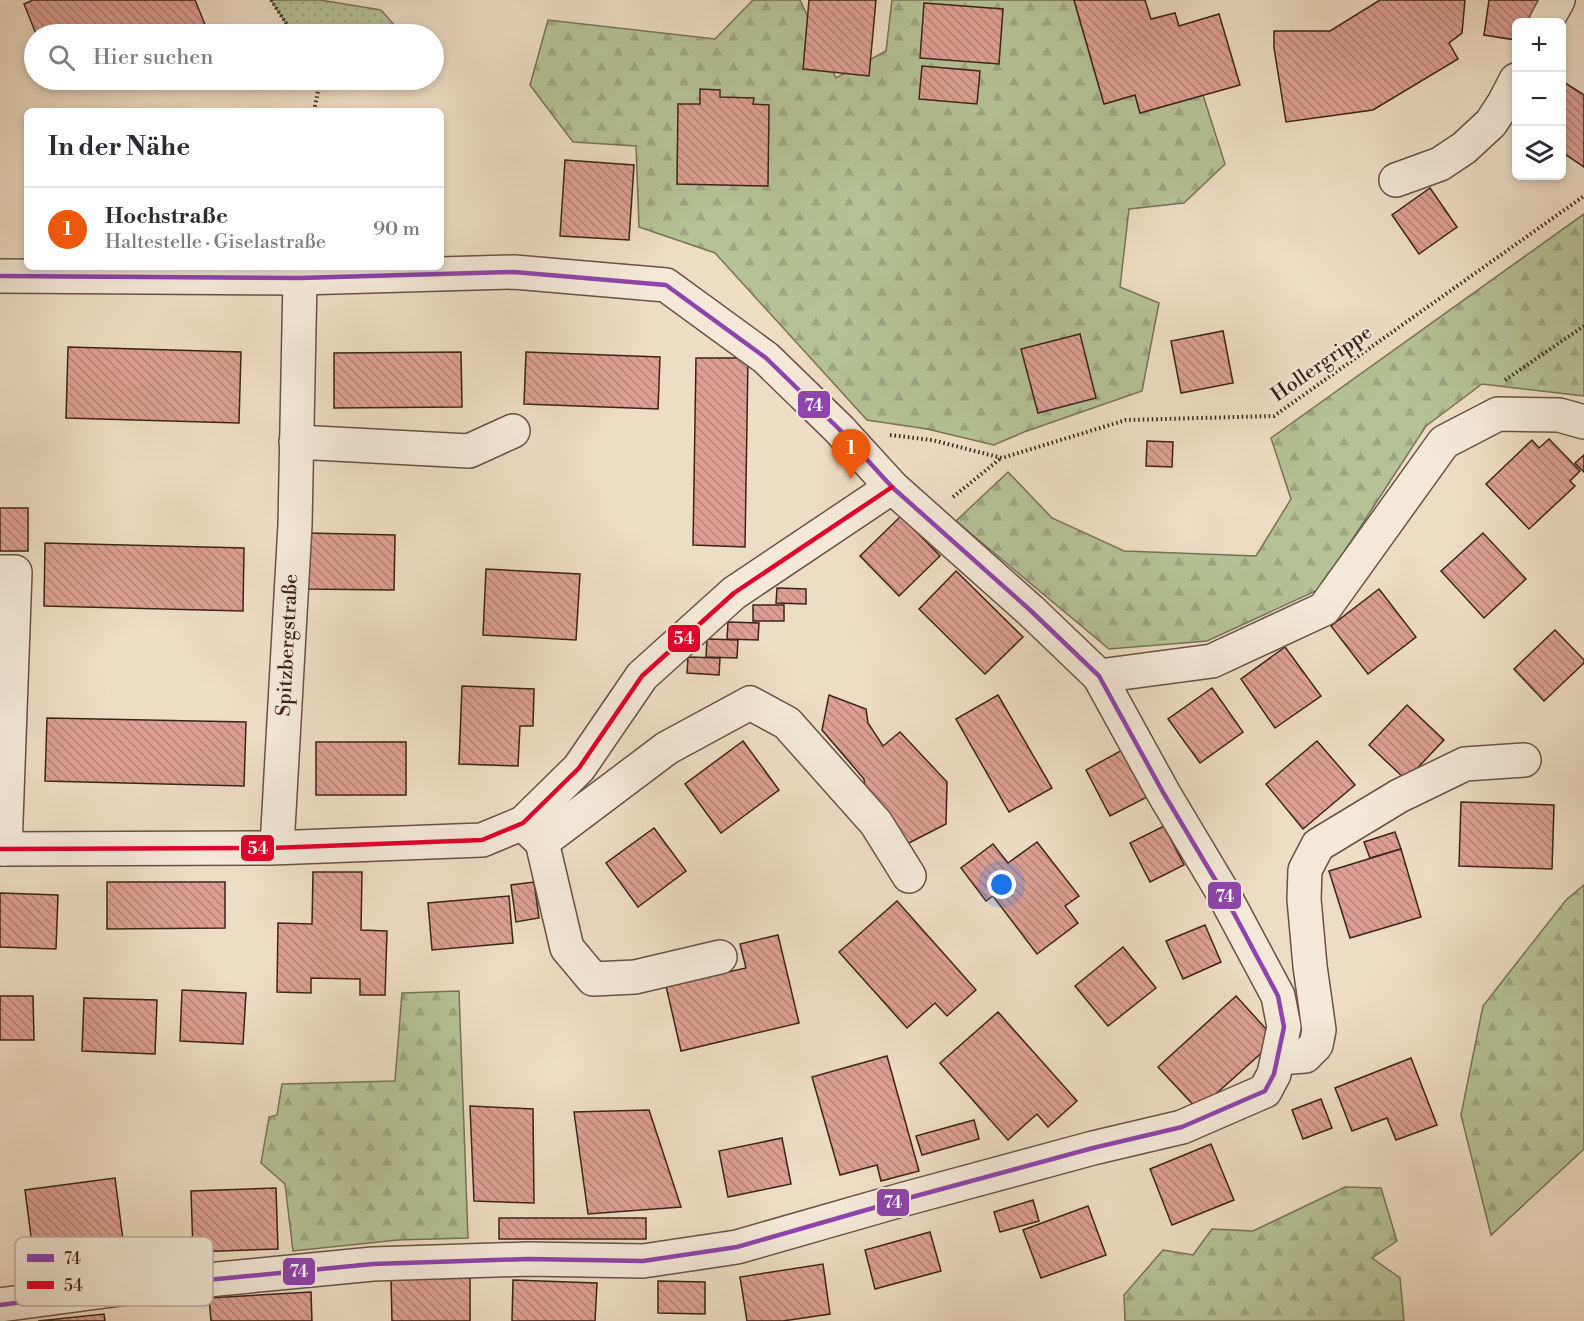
<!DOCTYPE html>
<html lang="de">
<meta charset="utf-8">
<style>
:root{--surface:#fff;--page:#f7f7f7;--text:#2b2b33;--muted:#7c7c81;--line:#e1e1e2;--accent:#ea580c}
body{margin:0;font-family:"Libre Bodoni",serif;background:var(--page);color:var(--text)}
.controls{position:absolute;right:18px;top:18px;display:grid;overflow:hidden;border-radius:9px;box-shadow:0 3px 9px #0003}
.controls button{width:54px;height:54px;display:grid;place-items:center;padding:0;border:0;border-bottom:2px solid var(--line);background:var(--surface);color:var(--text);font:30px sans-serif}
.you{position:absolute;left:1002px;top:885px;width:21px;height:21px;margin:-15px;border:4px solid #fff;border-radius:50%;background:#1a73e8;box-shadow:0 0 0 9px #1a73e833}
.badge{display:grid;place-items:center;width:39px;height:39px;border-radius:50%;background:var(--accent);color:#fff;font-size:20px;font-weight:700}
.pin{position:absolute;translate:-50% -50px;filter:drop-shadow(0 2px 3px #0008)}
.pin::after{content:'';position:absolute;top:32px;width:21px;height:18px;background:inherit;clip-path:polygon(0 0,100% 0,50% 100%)}
.list{margin:0;padding:0;list-style:none}
h2{display:flex;justify-content:space-between;align-items:center;height:78px;margin:0;padding:0 24px;font-size:26px}
h2 small{font-size:20px;font-weight:400;color:var(--muted)}
.list li{display:grid;grid-template-columns:39px 1fr auto;gap:18px;align-items:center;box-sizing:border-box;height:84px;padding:0 24px;border-top:2px solid var(--line)}
.list b{display:block;font-size:22px;white-space:nowrap}
.list p{margin:0;font-size:20px;white-space:nowrap;color:var(--muted)}
.list em{font-size:20px;font-style:normal;color:var(--muted)}
.icon{flex:none;width:33px;height:33px;fill:none;stroke:currentColor;stroke-width:2;stroke-linecap:round;stroke-linejoin:round}
.map{position:relative;flex:none;width:1584px;height:1321px;overflow:hidden}
.search{position:absolute;background:var(--surface);box-shadow:0 3px 9px #0003;left:24px;top:24px;width:420px;height:66px;display:flex;align-items:center;gap:15px;box-sizing:border-box;padding:0 21px;border-radius:33px;color:var(--muted);font-size:22px}
.panel{position:absolute;background:var(--surface);box-shadow:0 3px 9px #0003;left:24px;top:108px;width:420px;height:162px;border-radius:9px}
.map>svg:first-child{display:block}
.forest{fill:url(#forest-firs);stroke:#787258;stroke-width:1.5}
.park{fill:url(#park-dots);stroke:#787258;stroke-width:1.5}
.building{fill:url(#building-back-hatch);stroke:#3c231a;stroke-width:1.5}
.lines{fill:none;stroke-linecap:round;stroke-linejoin:round}
.minor-casing{stroke:#685245;stroke-width:36}
.path{stroke:#3c231a;stroke-width:4;stroke-dasharray:1.5 3;stroke-linecap:butt}
.minor{stroke:#f4e9d9;stroke-width:33}
.bus-1-casing{stroke:#f4e9d9;stroke-width:9}
.bus-2-casing{stroke:#f4e9d9;stroke-width:9}
.bus-1{stroke:#8e44ad;stroke-width:4.5}
.bus-2{stroke:#e4002b;stroke-width:4.5}
.labels{text-anchor:middle;dominant-baseline:central;stroke-width:4.5;stroke-linejoin:round;paint-order:stroke}
.street-label{font-size:20px;fill:#3c231a;stroke:#f4e9d9}
.key{fill:#f4e9d9;stroke:#bdaea0;stroke-width:1.5}
.key-label{font-size:16px;fill:#3c231a}
.line-badge{stroke:#f4e9d9;stroke-width:2}
.badge-label{font-size:16px;text-anchor:middle;font-weight:bold;fill:#fff}
</style>
<div class="map">
<svg width="1584" height="1321" viewBox="0 0 1584 1321">
<defs>
<pattern id="forest-firs" width="22" height="20" patternUnits="userSpaceOnUse" patternTransform="scale(1.5)"><rect width="22" height="20" fill="#b5c297"/><path d="M5 1l3.5 6h-7zM16 11l3.5 6h-7z" fill="#9da682"/></pattern>
<pattern id="park-dots" width="8" height="8" patternUnits="userSpaceOnUse" patternTransform="scale(1.5)"><rect width="8" height="8" fill="#b5c297"/><path d="M2 2h.1M6 6h.1" fill="none" stroke="#9da682" stroke-width="1.8" stroke-linecap="round"/></pattern>
<pattern id="building-back-hatch" width="6" height="6" patternUnits="userSpaceOnUse" patternTransform="scale(1.5)"><rect width="6" height="6" fill="#dea096"/><path d="M-1 5l2 2M0 0l6 6M5-1l2 2" fill="none" stroke="#b5827a"/></pattern>
</defs>
<rect width="100%" height="100%" fill="#eeddc5"/>
<filter id="stains"><feTurbulence type="fractalNoise" baseFrequency=".00333" numOctaves="4"/><feColorMatrix values="0 0 0 0 .2 0 0 0 0 .09 0 0 0 0 .02 0 0 0 .5 -.17"/></filter>
<radialGradient id="worn" r=".72"><stop offset=".6" stop-color="#630" stop-opacity="0"/><stop offset="1" stop-color="#630" stop-opacity=".3"/></radialGradient>
<!-- forest -->
<g class="forest">
<polygon points="753,0 800,0 836,78 886,51 892,0 1074,0 1104,104 1135,95 1140,113 1203,95 1225,164 1184,203 1129,209 1120,287 1159,303 1142,391 1024,432 994,445 927,429 867,420 715,253 639,227 636,146 573,142 530,85 548,20 715,39"/>
<polygon points="1584,214 1584,396 1482,384 1426,426 1320,589 1207,641 1109,649 956,521 1008,472 1052,518 1124,551 1256,556 1291,499 1271,438"/>
<polygon points="1584,885 1584,1149 1491,1235 1461,1115 1483,1006 1566,900"/>
<polygon points="459,991 468,1238 398,1240 293,1251 285,1184 261,1163 269,1117 277,1115 282,1084 395,1081 402,993"/>
<polygon points="1345,1187 1381,1188 1397,1241 1372,1258 1400,1278 1404,1321 1125,1321 1124,1295 1163,1250 1193,1255 1212,1229 1253,1231"/>
</g>
<!-- park -->
<polygon class="park" points="271,0 320,0 381,10 402,34 293,34"/>
<!-- building -->
<g class="building">
<polygon points="33,0 195,0 206,27 186,34 36,34 24,4"/>
<polygon points="809,0 876,0 869,76 803,69"/>
<polygon points="1074,0 1145,0 1151,19 1175,13 1179,26 1219,14 1240,85 1140,113 1135,95 1104,104"/>
<polygon points="1380,0 1465,0 1462,33 1449,43 1458,59 1373,110 1286,122 1274,48 1274,31 1330,31"/>
<polygon points="1489,0 1541,0 1537,22 1516,22 1516,40 1484,35"/>
<polygon points="924,3 1003,9 999,64 920,58"/>
<polygon points="922,66 980,71 977,104 919,99"/>
<polygon points="54,80 74,80 57,86"/>
<polygon points="1562,81 1584,95 1584,167 1562,152"/>
<polygon points="700,89 720,90 720,97 754,98 753,104 769,105 768,186 677,184 678,104 700,104"/>
<polygon points="565,160 634,165 629,240 560,236"/>
<polygon points="1430,188 1457,227 1419,254 1392,215"/>
<polygon points="1223,331 1233,383 1181,393 1171,341"/>
<polygon points="1080,334 1096,398 1038,413 1021,349"/>
<polygon points="68,347 241,352 239,423 66,418"/>
<polygon points="461,352 462,407 334,408 334,353"/>
<polygon points="526,352 660,357 658,409 524,404"/>
<polygon points="696,358 748,358 745,547 693,545"/>
<polygon points="1549,439 1580,471 1570,481 1575,486 1529,529 1486,484 1532,440 1539,448"/>
<polygon points="1147,441 1173,442 1172,467 1146,466"/>
<polygon points="1584,455 1584,472 1575,463"/>
<rect x="0" y="508" width="28" height="43"/>
<polygon points="901,516 940,556 899,596 860,556"/>
<polygon points="307,533 395,535 394,590 306,589"/>
<polygon points="1483,533 1526,579 1484,618 1441,571"/>
<polygon points="45,543 244,548 243,611 44,606"/>
<polygon points="486,569 580,574 576,640 483,635"/>
<polygon points="956,571 1023,637 985,674 919,609"/>
<polygon points="777,588 806,589 806,604 776,603"/>
<polygon points="1379,589 1416,637 1368,674 1331,626"/>
<rect x="753" y="605" width="31" height="16"/>
<polygon points="728,622 759,623 758,640 727,639"/>
<polygon points="1555,630 1584,660 1584,663 1544,701 1514,669"/>
<polygon points="707,639 738,640 737,658 706,657"/>
<polygon points="1285,647 1321,696 1275,728 1241,679"/>
<polygon points="688,657 720,658 719,675 687,673"/>
<polygon points="462,686 534,689 533,726 520,726 518,766 459,764"/>
<polygon points="1212,688 1243,732 1200,763 1168,719"/>
<polygon points="829,695 866,709 868,723 883,746 900,732 947,782 946,824 905,845 866,798 864,779 822,730"/>
<polygon points="998,695 1052,788 1009,812 956,719"/>
<polygon points="1407,705 1444,740 1406,780 1369,745"/>
<polygon points="47,718 246,722 244,786 45,781"/>
<polygon points="743,741 779,790 721,833 685,784"/>
<polygon points="1317,741 1355,785 1303,829 1266,784"/>
<rect x="316" y="742" width="90" height="53"/>
<polygon points="1124,749 1149,796 1110,816 1086,770"/>
<polygon points="1461,802 1554,805 1552,869 1459,866"/>
<polygon points="1164,826 1184,865 1150,882 1130,843"/>
<polygon points="654,828 686,871 638,907 606,863"/>
<polygon points="1395,832 1401,849 1370,858 1364,842"/>
<polygon points="1037,842 1079,896 1065,906 1078,923 1037,954 993,896 986,901 961,868 993,844 1008,863"/>
<polygon points="1401,849 1421,917 1350,938 1329,871"/>
<polygon points="313,872 362,872 361,930 387,931 385,995 360,995 360,979 311,978 311,993 277,992 278,923 312,924"/>
<polygon points="107,882 225,882 225,928 107,929"/>
<polygon points="534,882 539,918 516,922 511,885"/>
<polygon points="0,893 58,895 56,949 0,947"/>
<polygon points="509,896 513,943 432,950 428,903"/>
<polygon points="897,901 976,990 947,1016 935,1003 907,1028 839,952"/>
<polygon points="1205,925 1221,962 1183,979 1166,941"/>
<polygon points="778,935 799,1023 681,1051 666,986 746,968 740,944"/>
<polygon points="1123,947 1156,988 1108,1026 1075,986"/>
<polygon points="182,990 246,993 243,1044 180,1041"/>
<polygon points="0,996 33,996 34,1040 0,1040"/>
<polygon points="1236,996 1276,1040 1198,1110 1158,1067"/>
<polygon points="84,998 157,1000 155,1054 82,1051"/>
<polygon points="998,1012 1077,1101 1048,1127 1037,1114 1008,1140 940,1063"/>
<polygon points="887,1056 919,1171 881,1181 877,1165 840,1175 812,1077"/>
<polygon points="1411,1058 1437,1125 1396,1140 1387,1118 1352,1131 1335,1088"/>
<polygon points="1321,1099 1332,1128 1303,1139 1292,1110"/>
<polygon points="470,1106 533,1109 534,1203 474,1201"/>
<polygon points="649,1110 681,1207 588,1214 574,1112"/>
<polygon points="974,1120 979,1139 922,1155 916,1136"/>
<polygon points="782,1138 791,1184 728,1197 719,1151"/>
<polygon points="1211,1144 1234,1200 1172,1225 1150,1169"/>
<polygon points="115,1178 123,1240 33,1252 25,1190"/>
<polygon points="276,1188 278,1249 193,1252 191,1191"/>
<polygon points="1033,1200 1039,1221 1000,1232 994,1212"/>
<polygon points="1088,1206 1106,1255 1041,1278 1023,1230"/>
<rect x="499" y="1218" width="147" height="21"/>
<polygon points="930,1232 941,1271 875,1289 865,1250"/>
<polygon points="823,1264 830,1314 783,1321 747,1321 740,1277"/>
<polygon points="470,1278 470,1321 392,1321 391,1279"/>
<polygon points="513,1280 597,1283 595,1321 512,1321"/>
<polygon points="658,1281 705,1282 705,1314 658,1313"/>
<polygon points="311,1292 312,1321 211,1321 209,1298"/>
<polygon points="104,1314 105,1321 38,1321"/>
</g>
<g class="lines">
<defs>
<g id="minor">
<polyline points="1546,22 1558,0"/>
<polyline points="1396,180 1440,164 1464,148 1491,123 1504,103 1516,80"/>
<polyline points="0,276 300,278 514,272 666,285 766,358 839,429 892,487 1030,610 1099,676 1164,794 1222,891 1278,996 1284,1027 1274,1074 1265,1091 1182,1127 1093,1148 901,1200 737,1247 643,1261 528,1259 373,1264 135,1287 0,1305"/>
<polyline points="296,442 469,451 513,431"/>
<polyline points="0,572 15,572 5,849"/>
<polyline points="1099,676 1212,661 1324,609 1444,442 1498,414 1559,415 1584,422"/>
<polyline points="526,827 542,842 567,948 593,979 635,977 720,957"/>
<polyline points="542,842 667,748 750,703 787,723 876,823 909,876"/>
<polyline points="277,847 295,525 300,278"/>
<polyline points="0,849 271,848 482,840 523,823 579,768 642,676 734,593 892,487"/>
<polyline points="1279,1058 1305,1056 1316,1045 1319,1030 1310,966 1304,899 1305,870 1318,845 1399,796 1465,764 1524,760"/>
</g>
</defs>
<!-- minor casing -->
<use href="#minor" class="minor-casing"/>
<!-- path -->
<g class="path">
<polyline points="271,0 293,34"/>
<polyline points="314,111 319,86 316,80"/>
<polyline points="1505,380 1584,326"/>
<polyline points="890,435 932,440 1002,458 1126,420 1274,416 1584,196"/>
<polyline points="953,497 1001,458"/>
</g>
<!-- minor -->
<use href="#minor" class="minor"/>
<defs>
<polyline id="bus-1" points="0,276 300,278 514,272 666,285 766,358 839,429 892,487 1030,610 1099,676 1164,794 1222,891 1278,996 1284,1027 1274,1074 1265,1091 1182,1127 1093,1148 901,1200 737,1247 643,1261 528,1259 373,1264 135,1287 0,1305"/>
<polyline id="bus-2" points="0,849 271,848 482,840 523,823 579,768 642,676 734,593 892,487"/>
</defs>
<!-- bus-1 casing -->
<use href="#bus-1" class="bus-1-casing"/>
<!-- bus-2 casing -->
<use href="#bus-2" class="bus-2-casing"/>
<!-- bus-1 -->
<use href="#bus-1" class="bus-1"/>
<!-- bus-2 -->
<use href="#bus-2" class="bus-2"/>
</g>
<g class="labels">
<!-- street labels -->
<g class="street-label">
<text transform="translate(1322 364) rotate(-35)">Hollergrippe</text>
<text transform="translate(288 645) rotate(-87)">Spitzbergstraße</text>
</g>
</g>
<!-- legend -->
<rect x="15" y="1237" width="198" height="69" rx="9" class="key"/>
<rect x="27" y="1254" width="27" height="8" fill="#8e44ad"/>
<rect x="27" y="1281" width="27" height="8" fill="#e4002b"/>
<g class="key-label">
<text x="64" y="1264">74</text>
<text x="64" y="1291">54</text>
</g>
<g class="line-badge">
<rect x="797" y="390" width="34" height="29" rx="6" fill="#8e44ad"/>
<rect x="667" y="624" width="34" height="29" rx="6" fill="#e4002b"/>
<rect x="240" y="834" width="35" height="28" rx="6" fill="#e4002b"/>
<rect x="1207" y="881" width="35" height="29" rx="6" fill="#8e44ad"/>
<rect x="876" y="1188" width="34" height="29" rx="6" fill="#8e44ad"/>
<rect x="282" y="1257" width="34" height="29" rx="6" fill="#8e44ad"/>
</g>
<g class="badge-label">
<text x="814" y="411">74</text>
<text x="684" y="644">54</text>
<text x="258" y="854">54</text>
<text x="1225" y="902">74</text>
<text x="893" y="1208">74</text>
<text x="299" y="1277">74</text>
</g>
<rect width="100%" height="100%" filter="url(#stains)"/>
<rect width="100%" height="100%" fill="url(#worn)"/>
</svg>
<div class="controls">
<button>+</button>
<button>−</button>
<button><svg class="icon" aria-label="layers" viewBox="0 0 24 24"><path d="M12 4l9 5-9 5-9-5zM3 14l9 5 9-5"/></svg></button>
</div>
<div class="you"></div>
<div class="pin badge" style="left:851px;top:479px">1</div>
<div class="search"><svg class="icon" aria-label="search" viewBox="0 0 24 24"><circle cx="10" cy="10" r="6"/><path d="M15 15l6 6"/></svg>Hier suchen</div>
<section class="panel">
<h2>In der Nähe<small></small></h2>
<ul class="list">
<li><span class="badge">1</span><div><b>Hochstraße</b><p>Haltestelle · Giselastraße</p></div><em>90 m</em></li>
</ul>
</section>
</div>
